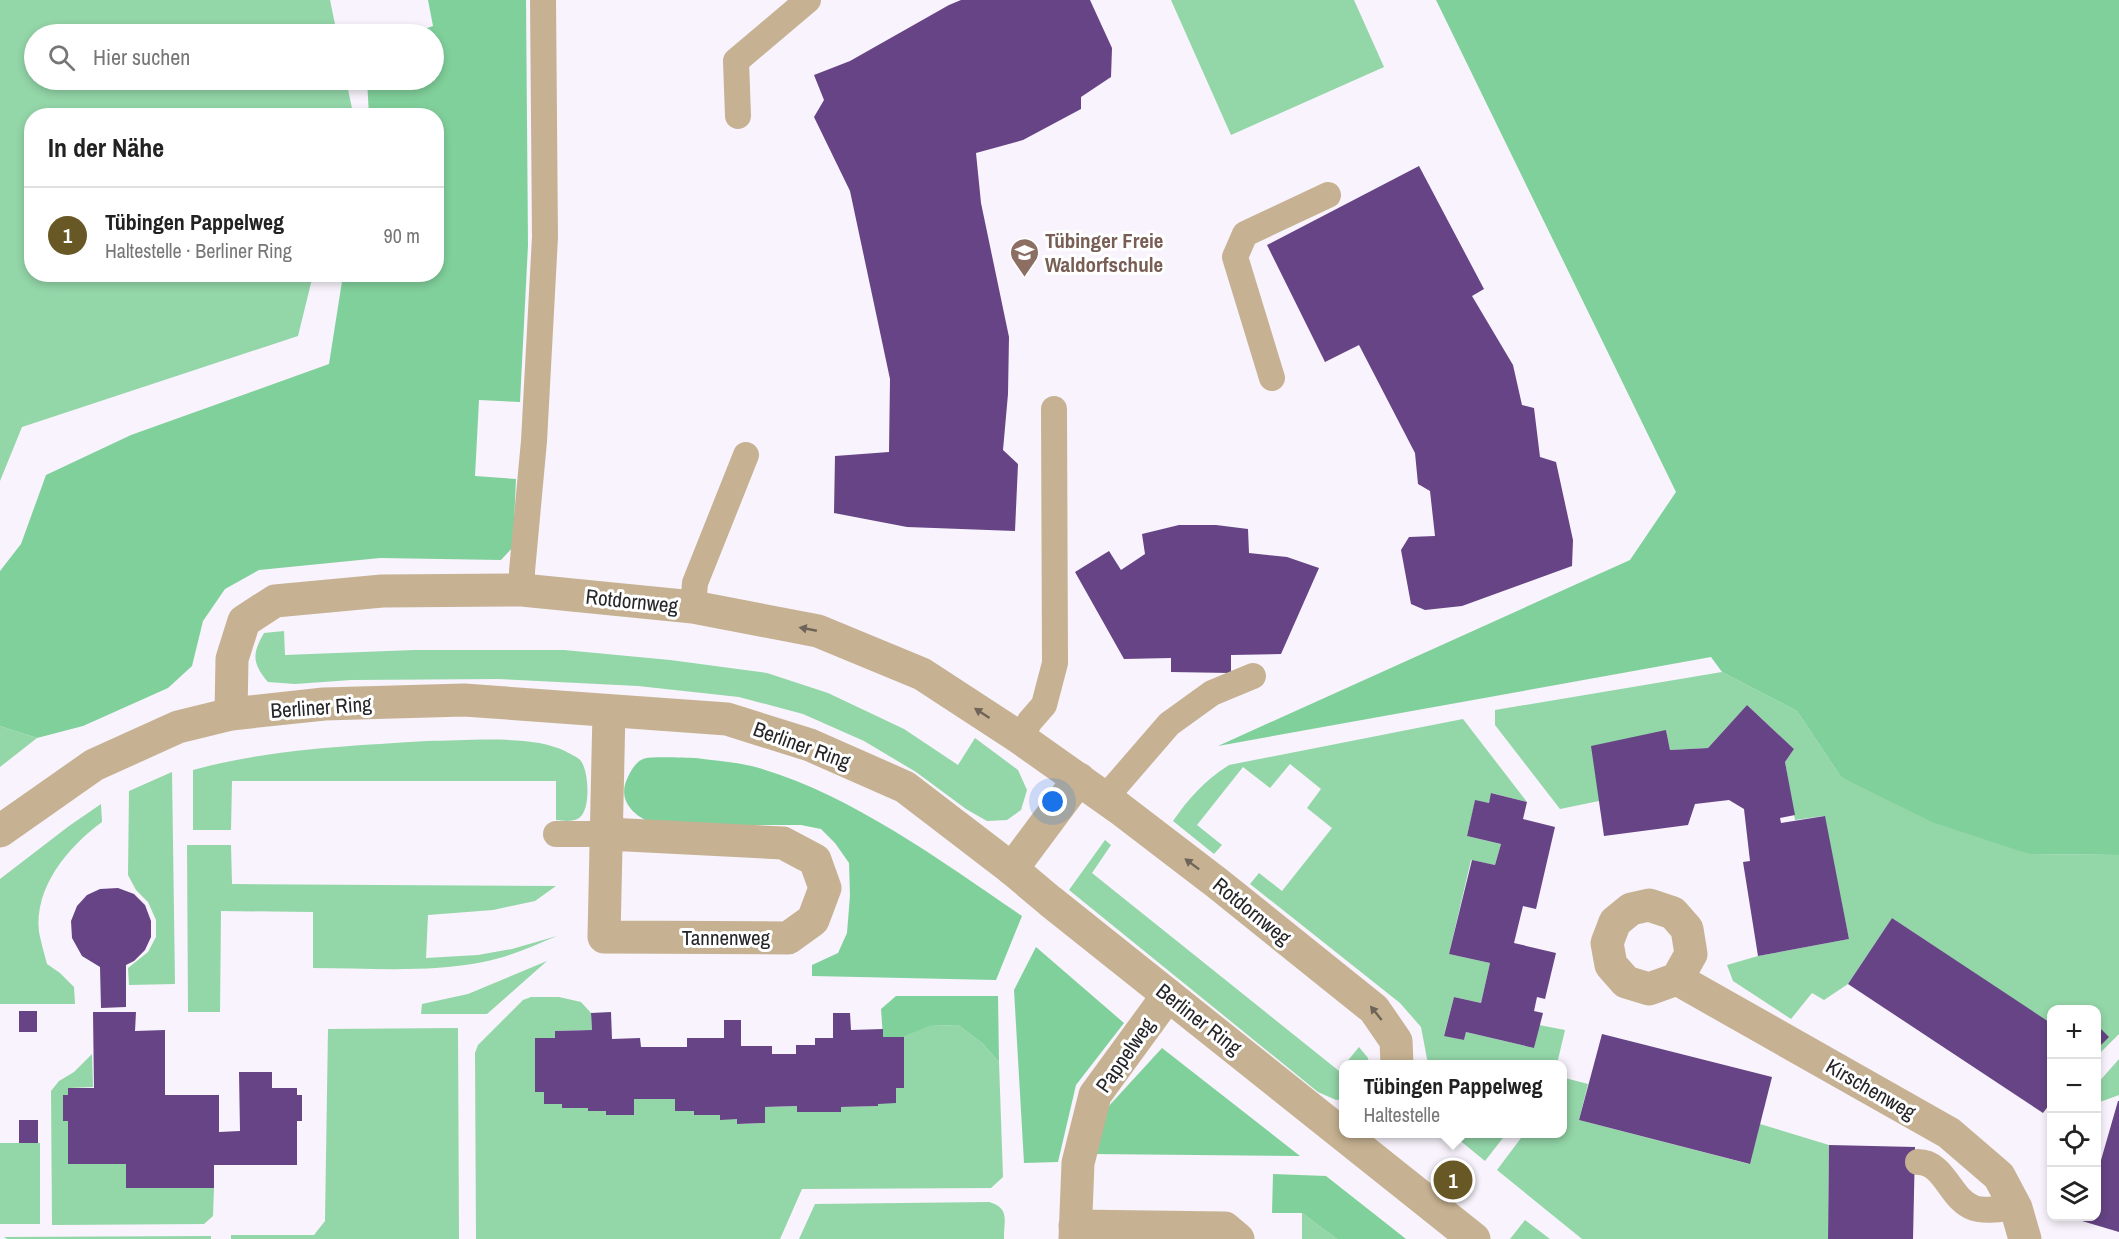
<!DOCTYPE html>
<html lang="de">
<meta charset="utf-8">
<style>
:root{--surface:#fff;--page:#f2f2f2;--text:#222;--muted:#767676;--line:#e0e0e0;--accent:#685825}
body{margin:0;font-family:"Archivo Narrow",sans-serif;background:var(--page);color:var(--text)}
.controls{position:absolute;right:18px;bottom:18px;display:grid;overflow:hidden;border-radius:12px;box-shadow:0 3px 9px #0003}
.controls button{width:54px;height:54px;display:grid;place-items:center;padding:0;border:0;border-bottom:2px solid var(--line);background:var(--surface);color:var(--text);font:30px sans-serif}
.you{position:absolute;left:1053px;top:802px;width:21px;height:21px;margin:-15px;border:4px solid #fff;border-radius:50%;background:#1a73e8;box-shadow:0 0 0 9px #1a73e833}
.badge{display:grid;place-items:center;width:39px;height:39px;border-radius:50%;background:var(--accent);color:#fff;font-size:20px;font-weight:700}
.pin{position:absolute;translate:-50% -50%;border:3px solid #fff;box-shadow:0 2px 6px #0006}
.popup{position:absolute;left:1339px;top:1060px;width:228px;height:78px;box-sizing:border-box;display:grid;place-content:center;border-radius:12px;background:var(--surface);filter:drop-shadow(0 2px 4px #0005);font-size:20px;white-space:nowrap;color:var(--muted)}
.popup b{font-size:22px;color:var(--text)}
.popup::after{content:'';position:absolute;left:50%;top:100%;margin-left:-12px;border:12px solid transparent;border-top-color:var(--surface)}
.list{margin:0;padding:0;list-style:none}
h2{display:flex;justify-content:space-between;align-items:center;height:78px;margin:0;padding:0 24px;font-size:26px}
h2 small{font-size:20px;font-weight:400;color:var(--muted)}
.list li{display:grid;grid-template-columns:39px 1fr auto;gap:18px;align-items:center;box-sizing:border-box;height:96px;padding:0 24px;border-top:2px solid var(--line)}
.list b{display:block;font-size:22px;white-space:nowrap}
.list p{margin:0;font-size:20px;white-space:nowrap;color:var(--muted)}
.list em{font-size:20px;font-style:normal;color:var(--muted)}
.icon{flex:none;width:33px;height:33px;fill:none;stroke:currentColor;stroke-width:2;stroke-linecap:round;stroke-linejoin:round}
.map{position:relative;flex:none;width:2119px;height:1239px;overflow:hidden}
.search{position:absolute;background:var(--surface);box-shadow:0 3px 9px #0003;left:24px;top:24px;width:420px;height:66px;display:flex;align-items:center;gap:15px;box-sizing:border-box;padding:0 21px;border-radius:33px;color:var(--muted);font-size:22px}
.panel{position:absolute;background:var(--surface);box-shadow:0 3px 9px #0003;left:24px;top:108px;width:420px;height:174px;border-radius:24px}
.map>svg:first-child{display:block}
.green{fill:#93d6a8}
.forest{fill:#80d09b}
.building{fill:#664485}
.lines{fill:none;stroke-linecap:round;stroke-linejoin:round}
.service{stroke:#c6b292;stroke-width:26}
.minor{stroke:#c6b292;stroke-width:33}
.oneway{fill:#6e6458}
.labels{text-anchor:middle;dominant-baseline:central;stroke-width:6;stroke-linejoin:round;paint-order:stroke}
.education-label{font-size:21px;font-weight:bold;fill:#785e54;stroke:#fff;text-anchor:start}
.street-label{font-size:21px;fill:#262528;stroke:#fff}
</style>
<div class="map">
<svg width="2119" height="1239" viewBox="0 0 2119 1239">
<rect width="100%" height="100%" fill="#f8f3fc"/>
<!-- green -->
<g class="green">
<polygon points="0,0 330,0 337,34 34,34 34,80 346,80 353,113 352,116 32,116 32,274 313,275 298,336 22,427 0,481"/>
<polygon points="1171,0 1354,0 1384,67 1231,135"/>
<path d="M 284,631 L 285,655 L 414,650 L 564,650 L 670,660 L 767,673 L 828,693 L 904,729 L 958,765 L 975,738 L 1018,770 L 1027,790 L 1021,810 L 1007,820 L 987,821 L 966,809 L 916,772 L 864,741 L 803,714 L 739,697 L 638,686 L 498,679 L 351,680 L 295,684 L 268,682 C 252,663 252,654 264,633 Z"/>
<polygon points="1722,672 1797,711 1841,777 2029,854 2119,855 2119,1034 2098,1055 2096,1010 2052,1010 2051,1024 1892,918 1848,984 1824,1000 1812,993 1791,1019 1733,981 1727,965 1758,956 1849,939 1824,816 1795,820 1785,762 1794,749 1747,705 1708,748 1670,750 1666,730 1599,801 1560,809 1495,725 1495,710"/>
<path d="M 1463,719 L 1527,802 L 1492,793 L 1489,803 L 1475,801 L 1467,836 L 1501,844 L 1495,865 L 1471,860 L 1449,954 L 1490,963 L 1481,1003 L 1454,997 L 1444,1035 L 1464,1040 L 1466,1032 L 1534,1048 L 1539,1025 L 1565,1030 L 1557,1064 L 1428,1064 L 1421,1027 L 1400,1003 L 1250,884 L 1259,873 L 1282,891 L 1332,828 L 1307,808 L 1321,789 L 1290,764 L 1270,788 L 1243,767 L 1197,825 L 1222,845 L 1214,854 L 1173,821 C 1189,798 1204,781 1229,765 Z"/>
<polygon points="0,726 37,738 0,767"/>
<path d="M 427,741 C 466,741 531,734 565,751 C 570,754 578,757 581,761 C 589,772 591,810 579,818 C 573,822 564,821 556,820 L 556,781 L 232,781 L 231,830 L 193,830 L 193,770 C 269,749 349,746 427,741 Z"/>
<polygon points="172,772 175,984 129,985 128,968 148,952 156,937 156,920 148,902 136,890 128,875 129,791"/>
<path d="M 101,804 L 102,822 C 68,847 34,887 39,932 C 41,942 44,953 47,964 L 60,973 L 74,987 L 75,1004 L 0,1004 L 0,879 L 69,826 Z"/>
<polygon points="1105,840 1111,845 1092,873 1339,1071 1343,1066 1343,1099 1336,1100 1318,1092 1069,890"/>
<path d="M 187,845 L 231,845 L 232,884 L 556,886 L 535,901 L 493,910 L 428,915 L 426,958 L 478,955 L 512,949 L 557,936 C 533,946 509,957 483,962 C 428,973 368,968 313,968 L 313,912 L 221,911 L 220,1012 L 188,1012 Z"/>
<polygon points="547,961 487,1014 421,1014 422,1004 468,994"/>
<polygon points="531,997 559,997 581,1002 591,1013 592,1030 555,1031 555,1038 535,1039 535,1091 544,1092 562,1104 562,1108 588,1108 589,1111 606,1111 634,1099 675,1099 694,1111 694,1115 720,1115 737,1119 738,1124 765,1123 765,1107 797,1106 797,1112 841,1112 841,1107 877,1106 878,1104 896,1088 904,1087 904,1037 928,1026 958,1025 982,1043 999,1062 1003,1177 991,1188 802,1189 780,1239 476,1239 475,1053 478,1045 523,1000"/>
<polygon points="458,1028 459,1239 231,1239 231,1235 314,1235 325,1221 328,1029"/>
<polygon points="1359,1047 1368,1058 1369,1064 1345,1064"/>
<polygon points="92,1054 93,1087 69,1088 68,1095 63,1095 63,1121 68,1121 68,1164 126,1164 126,1188 214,1188 213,1216 204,1224 52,1225 51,1091 59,1081 74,1072"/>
<polygon points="2119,1059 2119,1095 2100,1102 2097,1097 2097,1084"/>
<polygon points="1565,1078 1588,1084 1579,1120 1749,1164 1760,1124 1829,1145 1828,1239 1582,1239 1497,1170 1524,1134 1562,1134 1562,1081"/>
<polygon points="1452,1134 1506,1134 1485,1161"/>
<rect x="0" y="1143" width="40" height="81"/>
<path d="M 989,1202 C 1010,1208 1004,1220 1004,1239 L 799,1239 L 815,1204 Z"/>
<polygon points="1302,1213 1337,1239 1302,1239"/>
<polygon points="1525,1220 1550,1239 1510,1239"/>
<polygon points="211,1236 211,1239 7,1239 4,1237"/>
</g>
<!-- forest -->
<g class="forest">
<polygon points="428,0 526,0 528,245 520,402 479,400 475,476 516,479 513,547 501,560 380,558 259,570 225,589 203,621 192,666 168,688 83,726 37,738 0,726 0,571 21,544 46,475 131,435 329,364 343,275 436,274 436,116 369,115 367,80 434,80 434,34 411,34 433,26"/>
<polygon points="1436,0 2119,0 2119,855 2029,854 1932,822 1841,777 1797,711 1722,672 1711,657 1218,746 1630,560 1676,492"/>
<path d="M 696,758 C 716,761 739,762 759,768 C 852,795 943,862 1022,916 L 996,980 L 812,976 L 812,965 L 838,953 L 847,933 L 850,895 L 849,863 L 835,843 L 821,829 L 801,825 L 658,825 C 637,819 615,802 628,777 C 631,770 636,762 643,759 C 651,756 685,758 696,758 Z"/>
<polygon points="1036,947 1124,1023 1076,1085 1058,1162 1024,1163 1014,990"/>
<polygon points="896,996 998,996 999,1062 982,1043 958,1025 929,1026 904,1037 883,1037 881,1009"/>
<polygon points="1162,1048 1300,1156 1092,1154 1107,1108"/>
<polygon points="1273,1174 1326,1176 1406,1239 1337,1239 1302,1213 1272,1213"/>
</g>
<!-- building -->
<g class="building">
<polygon points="961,0 1090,0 1112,48 1111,77 1081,97 1081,109 1023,140 976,153 981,203 1009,337 1008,394 1003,450 1018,464 1015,531 907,527 834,513 835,456 889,452 890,379 850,191 814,117 824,100 814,75 850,61 949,5"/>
<polygon points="1419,166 1484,289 1472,296 1513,365 1522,405 1534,408 1540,457 1556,462 1573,540 1572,566 1462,606 1425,610 1411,604 1401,550 1409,537 1435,536 1430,491 1418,484 1415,453 1359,345 1325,362 1267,245"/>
<polygon points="1179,525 1216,525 1248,529 1249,553 1287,557 1319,568 1281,654 1231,655 1231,673 1171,672 1171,658 1124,659 1075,572 1109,551 1121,570 1145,554 1142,534"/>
<polygon points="1747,705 1794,749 1785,762 1795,815 1780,818 1781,823 1825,816 1849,939 1758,956 1743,862 1750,861 1744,809 1729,800 1695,804 1688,825 1604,836 1591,746 1666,730 1670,750 1708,748"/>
<polygon points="1491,793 1527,802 1523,819 1555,827 1536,909 1523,906 1514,943 1556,953 1545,999 1537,997 1534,1011 1543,1013 1534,1048 1466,1032 1464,1040 1444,1036 1454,997 1481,1003 1490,963 1449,954 1472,860 1495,865 1501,844 1467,836 1475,800 1489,803"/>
<polygon points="118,888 134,894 145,905 151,921 151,937 145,950 134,961 126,965 126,1007 101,1008 100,967 82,956 72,938 71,921 77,906 87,895 100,889"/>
<polygon points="1892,918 2052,1024 2052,1101 2043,1113 1848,984"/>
<rect x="19" y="1011" width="18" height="21"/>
<polygon points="93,1012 136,1012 135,1031 165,1030 165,1095 219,1095 219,1132 240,1131 239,1072 272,1072 272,1088 297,1088 297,1095 302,1095 302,1121 297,1121 297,1165 214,1165 214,1188 126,1188 126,1164 68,1164 68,1121 63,1121 63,1095 68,1095 68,1088 94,1088"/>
<polygon points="611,1012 612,1039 640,1038 641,1047 687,1047 687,1038 724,1038 724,1020 741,1020 741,1046 772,1046 772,1054 796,1054 796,1045 815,1045 815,1038 833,1038 833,1013 850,1013 851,1030 883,1029 883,1037 904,1037 904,1088 896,1088 896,1103 878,1104 878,1106 841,1107 841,1112 797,1112 797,1106 765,1107 765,1123 737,1124 737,1119 720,1120 720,1115 694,1115 694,1111 675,1111 675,1099 634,1099 634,1115 606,1115 606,1111 588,1111 588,1108 562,1108 562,1104 544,1104 544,1092 535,1092 535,1038 555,1038 555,1031 592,1030 591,1013"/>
<polygon points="2098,1026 2109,1037 2097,1049 2097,1027"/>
<polygon points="1602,1034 1772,1077 1750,1164 1579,1120"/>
<polygon points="2118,1101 2119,1101 2119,1232 2082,1221 2084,1216 2097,1216 2097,1174"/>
<rect x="19" y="1120" width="19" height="23"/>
<polygon points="1829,1145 1915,1147 1913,1239 1828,1239"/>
<polygon points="1446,1169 1470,1188 1463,1198 1438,1178"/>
</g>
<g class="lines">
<!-- service -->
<g class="service">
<polyline points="738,116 736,61 808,0"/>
<polyline points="1272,378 1235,257 1245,234 1328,195"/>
<polyline points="522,590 522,571 534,441 545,237 543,0"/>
<polyline points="693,607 695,583 746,455"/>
<polyline points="1020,738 1030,721 1044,705 1055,663 1054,409"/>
<polyline points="1105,798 1169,724 1212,693 1253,676"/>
<polyline points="556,834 608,834"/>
<path d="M 1918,1162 C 1945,1162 1950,1200 1974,1208 C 1986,1212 2004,1208 2016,1208"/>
</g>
<!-- minor -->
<g class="minor">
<polyline points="231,714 232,659 244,621 275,601 382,591 522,590 693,607 818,631 922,674 1020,738 1119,808 1217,883 1374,1009 1396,1041 1397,1064"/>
<polyline points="0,831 94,765 178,727 231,714 324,704 464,700 727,719 810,745 905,787 1012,869 1050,901 1474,1239"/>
<polyline points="608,834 783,843 815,860 825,888 813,920 788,938 604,937 609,711"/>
<polyline points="1012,869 1079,779"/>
<polygon points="1649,905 1673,913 1687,929 1691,954 1677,979 1649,989 1626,982 1611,965 1607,943 1615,922 1631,909"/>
<polyline points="1677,979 1949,1133 1999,1176 2016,1208 2025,1239"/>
<polyline points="1075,1226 1225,1228 1238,1239"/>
<polyline points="1075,1239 1078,1163 1095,1095 1168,995"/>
</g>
</g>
<!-- one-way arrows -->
<defs><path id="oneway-solid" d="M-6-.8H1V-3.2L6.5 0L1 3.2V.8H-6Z" transform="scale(1.5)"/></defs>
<g class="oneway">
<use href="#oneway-solid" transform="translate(808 629) rotate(-169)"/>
<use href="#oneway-solid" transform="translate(982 713) rotate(-147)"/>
<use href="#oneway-solid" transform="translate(1192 864) rotate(-143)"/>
<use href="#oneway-solid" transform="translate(1376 1013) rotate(-129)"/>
</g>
<!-- icons -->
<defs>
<symbol id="school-pin" viewBox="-11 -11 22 30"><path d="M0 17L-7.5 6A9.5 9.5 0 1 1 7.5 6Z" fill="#8d6e63" stroke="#fff"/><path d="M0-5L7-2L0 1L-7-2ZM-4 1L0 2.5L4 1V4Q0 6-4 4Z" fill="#fff"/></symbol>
</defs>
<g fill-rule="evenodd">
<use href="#school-pin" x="1008" y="236" width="33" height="45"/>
</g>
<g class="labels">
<!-- education labels -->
<g class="education-label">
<text x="1045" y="240">Tübinger Freie<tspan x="1045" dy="24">Waldorfschule</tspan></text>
</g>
<!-- street labels -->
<g class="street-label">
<text transform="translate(632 601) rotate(6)">Rotdornweg</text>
<text transform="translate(321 707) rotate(-4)">Berliner Ring</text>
<text transform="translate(802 745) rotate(20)">Berliner Ring</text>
<text transform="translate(1252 911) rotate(39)">Rotdornweg</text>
<text x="726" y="937">Tannenweg</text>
<text transform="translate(1199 1019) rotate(38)">Berliner Ring</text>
<text transform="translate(1125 1055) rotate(-55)">Pappelweg</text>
<text transform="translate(1871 1089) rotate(30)">Kirschenweg</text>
</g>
</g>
</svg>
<div class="controls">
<button>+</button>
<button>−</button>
<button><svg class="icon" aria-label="locate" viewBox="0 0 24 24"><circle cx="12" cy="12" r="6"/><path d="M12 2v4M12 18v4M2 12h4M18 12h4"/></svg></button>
<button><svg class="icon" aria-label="layers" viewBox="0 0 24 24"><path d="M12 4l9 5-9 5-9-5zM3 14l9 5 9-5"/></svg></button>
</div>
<div class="you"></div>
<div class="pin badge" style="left:1453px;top:1180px">1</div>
<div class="popup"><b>Tübingen Pappelweg</b>Haltestelle</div>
<div class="search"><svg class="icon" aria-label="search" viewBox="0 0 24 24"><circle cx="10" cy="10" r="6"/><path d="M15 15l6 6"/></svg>Hier suchen</div>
<section class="panel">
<h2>In der Nähe<small></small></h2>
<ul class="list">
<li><span class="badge">1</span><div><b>Tübingen Pappelweg</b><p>Haltestelle · Berliner Ring</p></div><em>90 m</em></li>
</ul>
</section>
</div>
